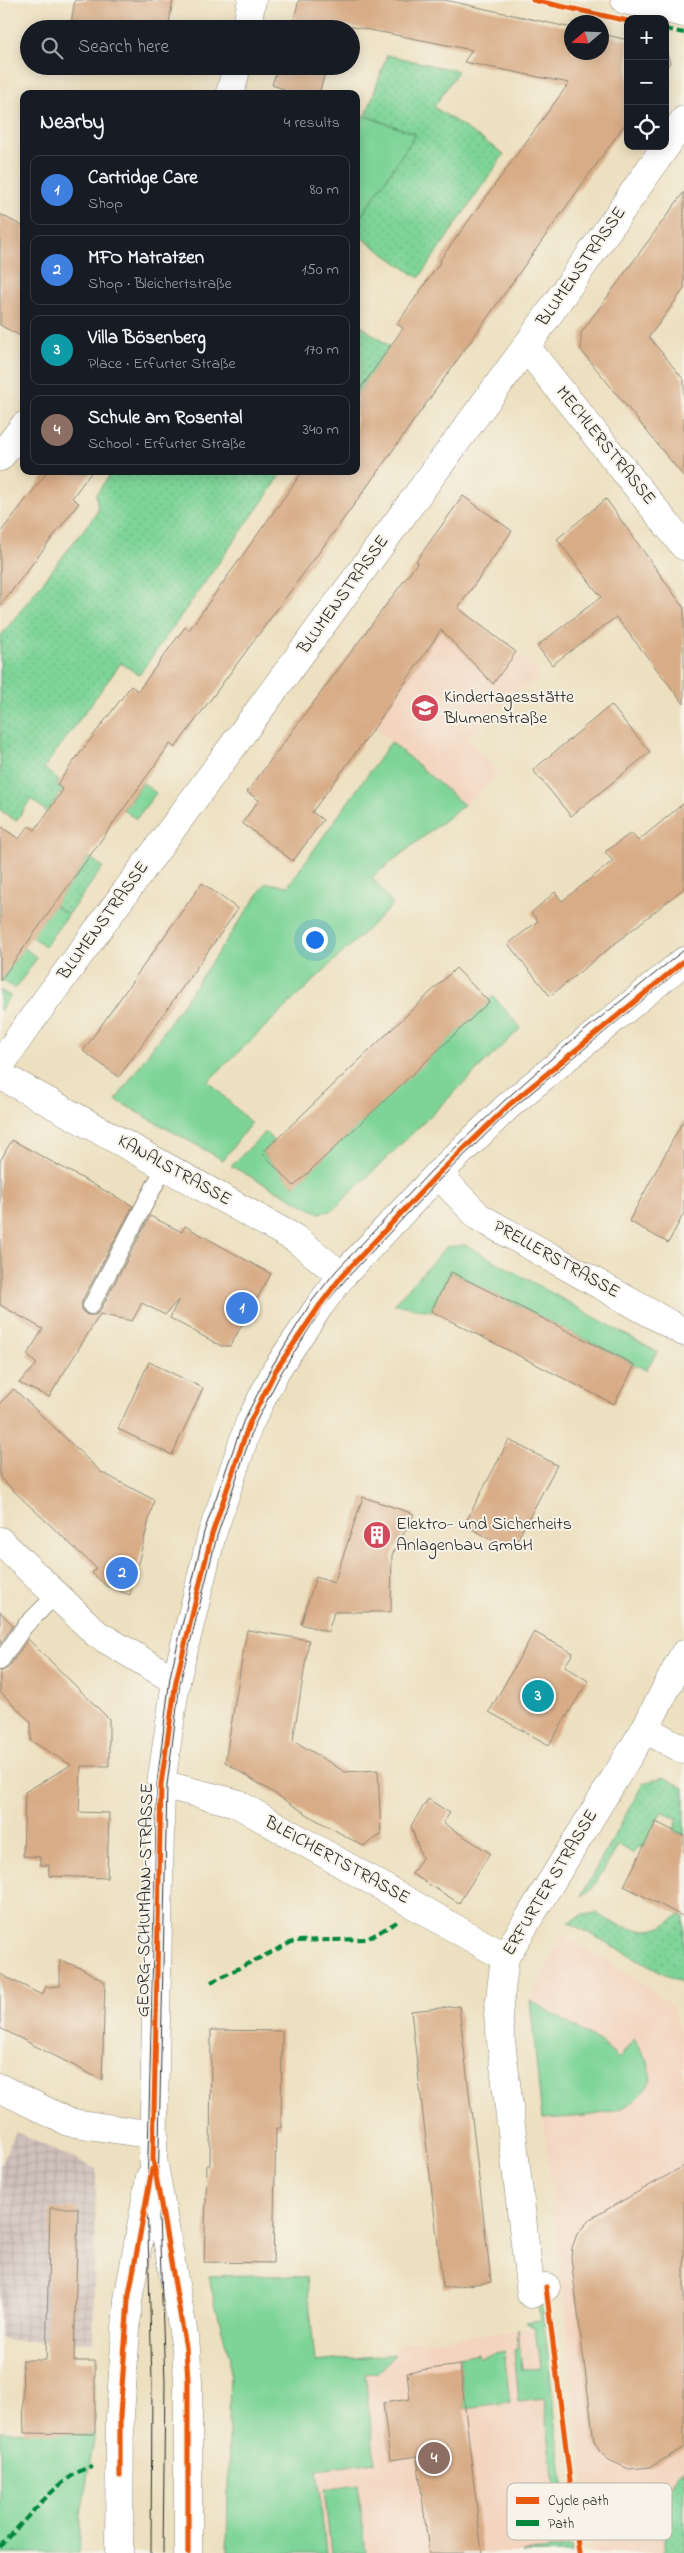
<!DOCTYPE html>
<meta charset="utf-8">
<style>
:root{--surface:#171b24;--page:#20242c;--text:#f1f3f6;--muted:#9ea1a6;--line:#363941;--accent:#d93025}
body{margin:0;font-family:"Indie Flower",sans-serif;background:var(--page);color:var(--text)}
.controls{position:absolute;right:15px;top:15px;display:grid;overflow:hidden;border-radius:10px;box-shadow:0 2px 12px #0003}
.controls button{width:45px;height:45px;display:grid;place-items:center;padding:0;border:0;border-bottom:1px solid var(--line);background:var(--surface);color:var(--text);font:25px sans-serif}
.compass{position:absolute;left:564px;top:15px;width:45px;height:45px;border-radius:50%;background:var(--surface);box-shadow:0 2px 12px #0003;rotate:251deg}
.you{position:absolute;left:314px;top:939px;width:18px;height:18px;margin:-12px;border:4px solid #fff;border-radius:50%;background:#1a73e8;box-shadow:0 0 0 8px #1a73e833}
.badge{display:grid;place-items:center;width:32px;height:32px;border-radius:50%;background:var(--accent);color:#fff;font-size:16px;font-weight:700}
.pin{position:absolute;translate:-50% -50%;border:2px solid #fff;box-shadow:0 1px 5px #0006}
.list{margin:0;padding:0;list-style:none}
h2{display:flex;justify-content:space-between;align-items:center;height:65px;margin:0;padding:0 20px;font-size:21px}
h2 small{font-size:16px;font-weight:400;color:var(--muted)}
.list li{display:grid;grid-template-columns:32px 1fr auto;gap:15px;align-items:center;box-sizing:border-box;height:70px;margin:0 10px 10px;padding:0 10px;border:1px solid var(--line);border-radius:10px}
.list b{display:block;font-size:19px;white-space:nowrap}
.list p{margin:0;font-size:16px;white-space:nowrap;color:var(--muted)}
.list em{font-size:16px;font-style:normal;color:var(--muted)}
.icon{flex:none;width:28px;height:28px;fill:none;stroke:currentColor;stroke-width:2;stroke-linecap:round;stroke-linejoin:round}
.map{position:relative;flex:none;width:684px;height:2553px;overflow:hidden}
.search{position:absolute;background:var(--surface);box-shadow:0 2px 12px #0003;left:20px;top:20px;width:340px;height:55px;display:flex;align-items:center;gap:12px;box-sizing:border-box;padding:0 18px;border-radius:28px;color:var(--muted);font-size:19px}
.panel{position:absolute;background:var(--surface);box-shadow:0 2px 12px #0003;left:20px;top:90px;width:340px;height:385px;border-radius:10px}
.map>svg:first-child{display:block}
.built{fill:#f3d4bf}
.industrial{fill:url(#industrial-grid)}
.green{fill:#7ed498;stroke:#548062}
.garden{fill:url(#garden-dots);stroke:#548062}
.building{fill:#d8ac86}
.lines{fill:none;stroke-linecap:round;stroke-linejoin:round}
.service-casing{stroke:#8c8676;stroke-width:18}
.minor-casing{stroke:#8c8676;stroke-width:29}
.secondary-casing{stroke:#8c8676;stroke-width:29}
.service{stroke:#fff;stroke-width:16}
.minor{stroke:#fff;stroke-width:28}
.secondary{stroke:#fff;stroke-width:28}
.tram{stroke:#2b2b2b;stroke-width:1}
.quiet{stroke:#00873e;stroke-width:4;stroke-dasharray:8 4;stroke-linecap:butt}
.cycleway-casing{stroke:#f7f3e8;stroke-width:8}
.cycleway{stroke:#e8590c;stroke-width:5}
.labels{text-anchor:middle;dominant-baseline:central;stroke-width:4;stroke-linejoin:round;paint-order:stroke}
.street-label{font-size:18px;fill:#2b2b2b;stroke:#f7f3e8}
.poi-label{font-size:18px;fill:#2b2b2b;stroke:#f7f3e8;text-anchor:start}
.key{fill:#f7f3e8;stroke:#bab7af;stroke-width:1}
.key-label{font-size:14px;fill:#2b2b2b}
</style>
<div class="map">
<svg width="684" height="2553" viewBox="0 0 684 2553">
<defs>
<pattern id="industrial-grid" width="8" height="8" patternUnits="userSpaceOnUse" patternTransform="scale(1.25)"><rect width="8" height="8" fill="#cfc0bb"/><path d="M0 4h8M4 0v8" fill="none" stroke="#b2a5a1"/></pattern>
<pattern id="garden-dots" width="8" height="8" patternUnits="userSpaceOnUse" patternTransform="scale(1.25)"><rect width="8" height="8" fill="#7ed498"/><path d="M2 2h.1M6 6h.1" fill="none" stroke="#6db683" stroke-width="1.8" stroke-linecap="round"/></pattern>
</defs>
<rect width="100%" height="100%" fill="#f7f3e8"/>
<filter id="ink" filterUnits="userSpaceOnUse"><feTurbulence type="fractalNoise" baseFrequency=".02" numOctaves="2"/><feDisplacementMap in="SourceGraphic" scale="10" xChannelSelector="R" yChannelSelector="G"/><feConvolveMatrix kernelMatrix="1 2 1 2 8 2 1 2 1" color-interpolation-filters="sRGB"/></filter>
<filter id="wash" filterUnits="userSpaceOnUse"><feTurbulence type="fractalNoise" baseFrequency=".0096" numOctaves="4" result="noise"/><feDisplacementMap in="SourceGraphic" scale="20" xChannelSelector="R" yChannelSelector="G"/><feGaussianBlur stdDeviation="1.12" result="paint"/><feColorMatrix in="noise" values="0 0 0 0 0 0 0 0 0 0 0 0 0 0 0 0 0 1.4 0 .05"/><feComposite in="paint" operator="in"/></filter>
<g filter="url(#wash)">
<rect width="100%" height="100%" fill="#ede0c0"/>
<!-- built -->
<g class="built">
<polygon points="399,587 445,623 459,608 516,652 539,675 466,737 498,775 464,805 375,727 323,690"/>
<polygon points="562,1935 624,1971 674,2007 684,2051 684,2553 592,2553 530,2000"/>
<polygon points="535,2328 563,2553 319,2553 315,2362 395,2354 397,2344"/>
</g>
<!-- industrial -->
<polygon class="industrial" points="16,2132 96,2169 93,2342 10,2341 0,2336 0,2165"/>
<!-- green -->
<g class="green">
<polygon points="356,113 416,134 356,224"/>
<polygon points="391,742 464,805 372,877 393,905 208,1081 251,1123 223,1160 116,1100 266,883 288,886"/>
<polygon points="143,783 156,793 136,819 123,810"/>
<polygon points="54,905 68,915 45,946 31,936"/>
<polygon points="23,947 37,958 15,989 1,979"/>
<polygon points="0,990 10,996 0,1011"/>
<polygon points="493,996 521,1028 332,1211 319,1213 231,1166 265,1132 274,1141 262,1153 294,1186"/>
<polygon points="466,1245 657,1352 646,1370 451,1272 431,1311 394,1304 446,1247"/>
<path d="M 530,2000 L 601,2043 L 619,2059 L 634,2039 L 648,2062 L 651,2079 C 646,2089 641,2097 631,2103 C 612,2117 566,2117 542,2119 Z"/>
<polygon points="252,2275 307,2277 315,2362 395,2354 379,2372 365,2374 375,2462 317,2470 326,2553 227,2553 230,2360 208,2276"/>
<polygon points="538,2306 542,2306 568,2526 559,2527 544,2399 519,2402 514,2350 517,2349 518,2329 522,2370 540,2368 535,2328 525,2322 540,2320"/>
<polygon points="504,2351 510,2402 465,2408 459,2357 478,2353 479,2357"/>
<polygon points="0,2431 95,2434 81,2514 79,2553 0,2553"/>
<polygon points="358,2484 366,2553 331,2553 324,2489"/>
<polygon points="571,2546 572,2553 523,2553"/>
</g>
<!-- garden -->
<g class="garden">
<polygon points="387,55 458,71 434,107 504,154 419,278 356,234 356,224 416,134 366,116"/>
<polygon points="356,322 390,347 356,395"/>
<polygon points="113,471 284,471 139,675 121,663 44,768 59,781 57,785 63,790 47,812 31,799 16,821 0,810 0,637 98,511 96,494"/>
<polygon points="89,857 103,867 68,915 54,905"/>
<polygon points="664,1777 684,1788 684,1836 673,1830 678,1820 662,1811 653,1828 662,1833 651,1852 639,1846 634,1854 619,1845 592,1889 581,1896 643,1783"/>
<path d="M 596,1913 C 613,1924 642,1937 663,1926 C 669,1923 674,1918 679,1915 L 684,1917 L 684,1984 L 568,1922 L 583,1915 Z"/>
<path d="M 684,2469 L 684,2553 L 664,2553 C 665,2526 659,2485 684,2469 Z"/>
</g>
<g id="blocks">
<!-- building -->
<g class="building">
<polygon points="75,0 173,0 168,29 70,29"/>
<polygon points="299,0 445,0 572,28 572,52 602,52 602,34 628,40 628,120 356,502 175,748 170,744 0,981 0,826 19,839 29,826 35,830 63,790 57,785 71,765 131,686 138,691 185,627 189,630 303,471 356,471 356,395 403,328 397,324 441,261 440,260 569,83 464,62 472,50 391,34 343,25 342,29 291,29"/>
<polygon points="665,48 670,63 665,69"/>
<polygon points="278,66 327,66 319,94 282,94 284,89 272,85"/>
<polygon points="684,192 684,289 649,337 684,380 684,477 581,350 581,333"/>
<polygon points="0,214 24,227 24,338 0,325"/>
<polygon points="48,471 92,471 72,498 79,503 0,606 0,533"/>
<polygon points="463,496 512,531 458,608 516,652 493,684 441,630 374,728 312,812 323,820 293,861 242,823 259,800 247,792 418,562 416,561"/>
<polygon points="606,499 684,608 684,704 616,617 552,665 537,646 601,597 557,539"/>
<polygon points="611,705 650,752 571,816 533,770"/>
<polygon points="684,803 684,888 550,996 508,944 538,921 531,913 555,892 562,901 613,861 605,852 631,833 638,841"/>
<polygon points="202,883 238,909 119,1077 83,1051"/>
<polygon points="456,968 489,1002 294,1186 262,1153"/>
<polygon points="684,1119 684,1213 668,1243 629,1221"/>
<polygon points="12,1140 133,1206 82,1301 82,1311 87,1315 96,1315 100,1311 150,1216 182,1232 185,1226 271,1274 230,1346 221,1346 170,1318 178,1300 165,1315 142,1303 132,1321 100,1314 49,1397 19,1383 37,1364 27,1355 43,1329 0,1305 0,1161"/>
<polygon points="451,1272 635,1365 614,1404 431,1311"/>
<polygon points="149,1362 203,1388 172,1455 118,1429"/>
<polygon points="14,1389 101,1472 154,1500 130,1595 106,1586 92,1573 96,1568 0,1478 0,1403"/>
<polygon points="509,1440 557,1465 512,1550 464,1525"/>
<polygon points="363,1497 414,1514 392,1555 391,1612 334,1612 328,1632 301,1624 316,1577 334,1583"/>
<polygon points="0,1612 13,1625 0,1644"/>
<polygon points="247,1630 309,1640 293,1740 345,1772 378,1770 381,1835 363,1846 313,1818 225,1762"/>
<polygon points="534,1632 573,1653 565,1666 588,1681 549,1745 489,1712"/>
<polygon points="28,1639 109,1719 109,1766 81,1766 79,1812 109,1813 107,1878 49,1876 49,1865 40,1865 40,1857 23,1856 25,1792 71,1765 31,1741 31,1722 0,1692 0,1672 8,1668"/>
<polygon points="428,1799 450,1813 443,1823 490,1853 459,1903 412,1874 422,1858 411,1826"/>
<polygon points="656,1822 684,1836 684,1917 624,1886"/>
<polygon points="60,1960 83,1969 105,1982 102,2080 0,2028 0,1974 42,1995 46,1987 60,1986"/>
<polygon points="459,2006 491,2282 443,2288 411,2011"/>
<polygon points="211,2030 282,2031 281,2128 276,2128 273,2263 204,2262 207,2165 210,2165"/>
<polygon points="684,2166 684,2447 651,2467 629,2469 609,2460 600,2452 594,2441 571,2258 572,2248 577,2234 590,2219"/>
<polygon points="50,2208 78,2208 74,2361 95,2361 95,2434 24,2433 22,2360 46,2360"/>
<polygon points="460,2365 482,2553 429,2553 417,2456 390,2460 383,2403 410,2399 407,2372"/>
</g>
</g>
</g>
<g filter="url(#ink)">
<use href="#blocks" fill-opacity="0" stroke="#8c8676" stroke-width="1"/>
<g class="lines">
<defs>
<g id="service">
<polyline points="91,1306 165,1166"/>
<polyline points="0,1662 24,1627 56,1595"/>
</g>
<g id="minor">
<polyline points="246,29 252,0"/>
<polyline points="230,94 237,66"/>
<polyline points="526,347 684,546"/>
<polyline points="0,457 24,426"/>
<polyline points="0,1066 22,1033 526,347 684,120"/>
<polyline points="0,1075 296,1239 342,1276"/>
<polyline points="438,1174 479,1217 684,1332"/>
<polyline points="0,1541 97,1634 176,1681"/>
<polyline points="645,1729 684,1750"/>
<polyline points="161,1784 236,1803 505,1957"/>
<polyline points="0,2088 68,2122 154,2135"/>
<polyline points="546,2287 531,2294 498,2015 505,1957 645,1729 684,1654"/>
</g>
<g id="secondary">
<polyline points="625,0 684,13"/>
<polyline points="119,2553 120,2416 128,2300 150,2177"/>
<polyline points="188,2553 188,2382 186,2348 153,2159 161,1784 176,1681 212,1534 249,1424 276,1370 320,1305 342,1276 438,1174 509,1105 684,961"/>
</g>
</defs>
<!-- service casing -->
<use href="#service" class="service-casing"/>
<!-- minor casing -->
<use href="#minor" class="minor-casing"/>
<!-- secondary casing -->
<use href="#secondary" class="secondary-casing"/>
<!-- service -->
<use href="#service" class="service"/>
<!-- minor -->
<use href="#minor" class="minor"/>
<!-- secondary -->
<use href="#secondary" class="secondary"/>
<!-- tram -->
<g class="tram">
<polyline points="151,2553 152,2382 147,2196 157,1783 170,1677 204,1532 243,1422 271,1368 312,1301 336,1271 432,1170 504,1101 569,1043 684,950"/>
<polyline points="163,2553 165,2382 158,2189 167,1785 180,1683 217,1536 254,1426 281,1373 323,1307 346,1279 441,1178 513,1108 684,966"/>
</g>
<!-- quiet -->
<g class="quiet">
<polyline points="665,29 684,33"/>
<polyline points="211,1982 294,1941 367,1939 397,1922"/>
<path d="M 0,2547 C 24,2522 59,2476 92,2466"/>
</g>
<defs>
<g id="cycleway">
<polyline points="533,0 628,21"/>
<polyline points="546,2287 579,2553"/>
<polyline points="120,2476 120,2416 128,2300 152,2169"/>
<polyline points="188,2553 188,2382 186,2348 153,2159 161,1784 176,1681 212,1534 249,1424 276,1370 320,1305 342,1276 438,1174 509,1105 684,961"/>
</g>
</defs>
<!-- cycleway casing -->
<use href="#cycleway" class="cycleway-casing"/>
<!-- cycleway -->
<use href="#cycleway" class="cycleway"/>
</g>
</g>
<!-- icons -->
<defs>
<symbol id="school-disc" viewBox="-11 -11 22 22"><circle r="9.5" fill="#d1495b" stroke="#f7f3e8"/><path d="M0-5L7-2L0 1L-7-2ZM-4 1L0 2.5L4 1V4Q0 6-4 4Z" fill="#fff"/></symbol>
<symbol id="building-disc" viewBox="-11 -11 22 22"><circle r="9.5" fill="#d1495b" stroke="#f7f3e8"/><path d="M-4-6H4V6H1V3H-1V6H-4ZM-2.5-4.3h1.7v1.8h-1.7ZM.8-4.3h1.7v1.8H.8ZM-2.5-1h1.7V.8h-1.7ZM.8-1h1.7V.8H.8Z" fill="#fff"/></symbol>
</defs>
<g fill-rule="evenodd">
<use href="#school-disc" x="409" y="692" width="32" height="32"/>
<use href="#building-disc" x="361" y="1519" width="32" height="32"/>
</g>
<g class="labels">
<!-- street labels -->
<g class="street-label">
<text transform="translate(582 267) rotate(-55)">BLUMENSTRASSE</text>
<text transform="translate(605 446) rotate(51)">MECHLERSTRASSE</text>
<text transform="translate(344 595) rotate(-54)">BLUMENSTRASSE</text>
<text transform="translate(104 921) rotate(-54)">BLUMENSTRASSE</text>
<text transform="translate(174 1171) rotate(29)">KANALSTRASSE</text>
<text transform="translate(556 1260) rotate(29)">PRELLERSTRASSE</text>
<text transform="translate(337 1861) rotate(29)">BLEICHERTSTRASSE</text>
<text transform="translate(551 1883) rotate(-59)">ERFURTER STRASSE</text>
<text transform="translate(146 1900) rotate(-89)">GEORG-SCHUMANN-STRASSE</text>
</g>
<!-- poi labels -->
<g class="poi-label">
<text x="444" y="698">Kindertagesstätte<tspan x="444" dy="21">Blumenstraße</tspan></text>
<text x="396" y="1525">Elektro- und Sicherheits<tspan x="396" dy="21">Anlagenbau GmbH</tspan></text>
</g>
</g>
<!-- legend -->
<rect x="507" y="2483" width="165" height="57" rx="8" class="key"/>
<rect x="516" y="2497" width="23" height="7" fill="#e8590c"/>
<rect x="516" y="2520" width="23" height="6" fill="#00873e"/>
<g class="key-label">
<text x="548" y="2505">Cycle path</text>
<text x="548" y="2528">Path</text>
</g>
</svg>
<div class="controls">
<button>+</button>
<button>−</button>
<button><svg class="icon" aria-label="locate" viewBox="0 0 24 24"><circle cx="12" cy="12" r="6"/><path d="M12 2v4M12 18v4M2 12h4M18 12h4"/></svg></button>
</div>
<svg class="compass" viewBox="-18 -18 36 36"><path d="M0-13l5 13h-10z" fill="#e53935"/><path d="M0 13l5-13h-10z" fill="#9ea1a6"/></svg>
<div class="you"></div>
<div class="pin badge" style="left:242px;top:1308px;background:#3f7fe0">1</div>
<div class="pin badge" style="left:122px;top:1573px;background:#3f7fe0">2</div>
<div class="pin badge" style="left:538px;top:1696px;background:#0f9aa8">3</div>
<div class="pin badge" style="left:434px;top:2458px;background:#8d6e63">4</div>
<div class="search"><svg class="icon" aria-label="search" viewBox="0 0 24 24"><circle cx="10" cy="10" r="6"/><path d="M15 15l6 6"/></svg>Search here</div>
<section class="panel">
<h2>Nearby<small>4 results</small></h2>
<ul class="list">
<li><span class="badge" style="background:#3f7fe0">1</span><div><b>Cartridge Care</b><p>Shop</p></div><em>80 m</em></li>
<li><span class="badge" style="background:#3f7fe0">2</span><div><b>MFO Matratzen</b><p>Shop · Bleichertstraße</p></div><em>150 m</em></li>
<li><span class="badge" style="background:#0f9aa8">3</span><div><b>Villa Bösenberg</b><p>Place · Erfurter Straße</p></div><em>170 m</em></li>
<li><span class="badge" style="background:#8d6e63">4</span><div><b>Schule am Rosental</b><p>School · Erfurter Straße</p></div><em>340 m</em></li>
</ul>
</section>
</div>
